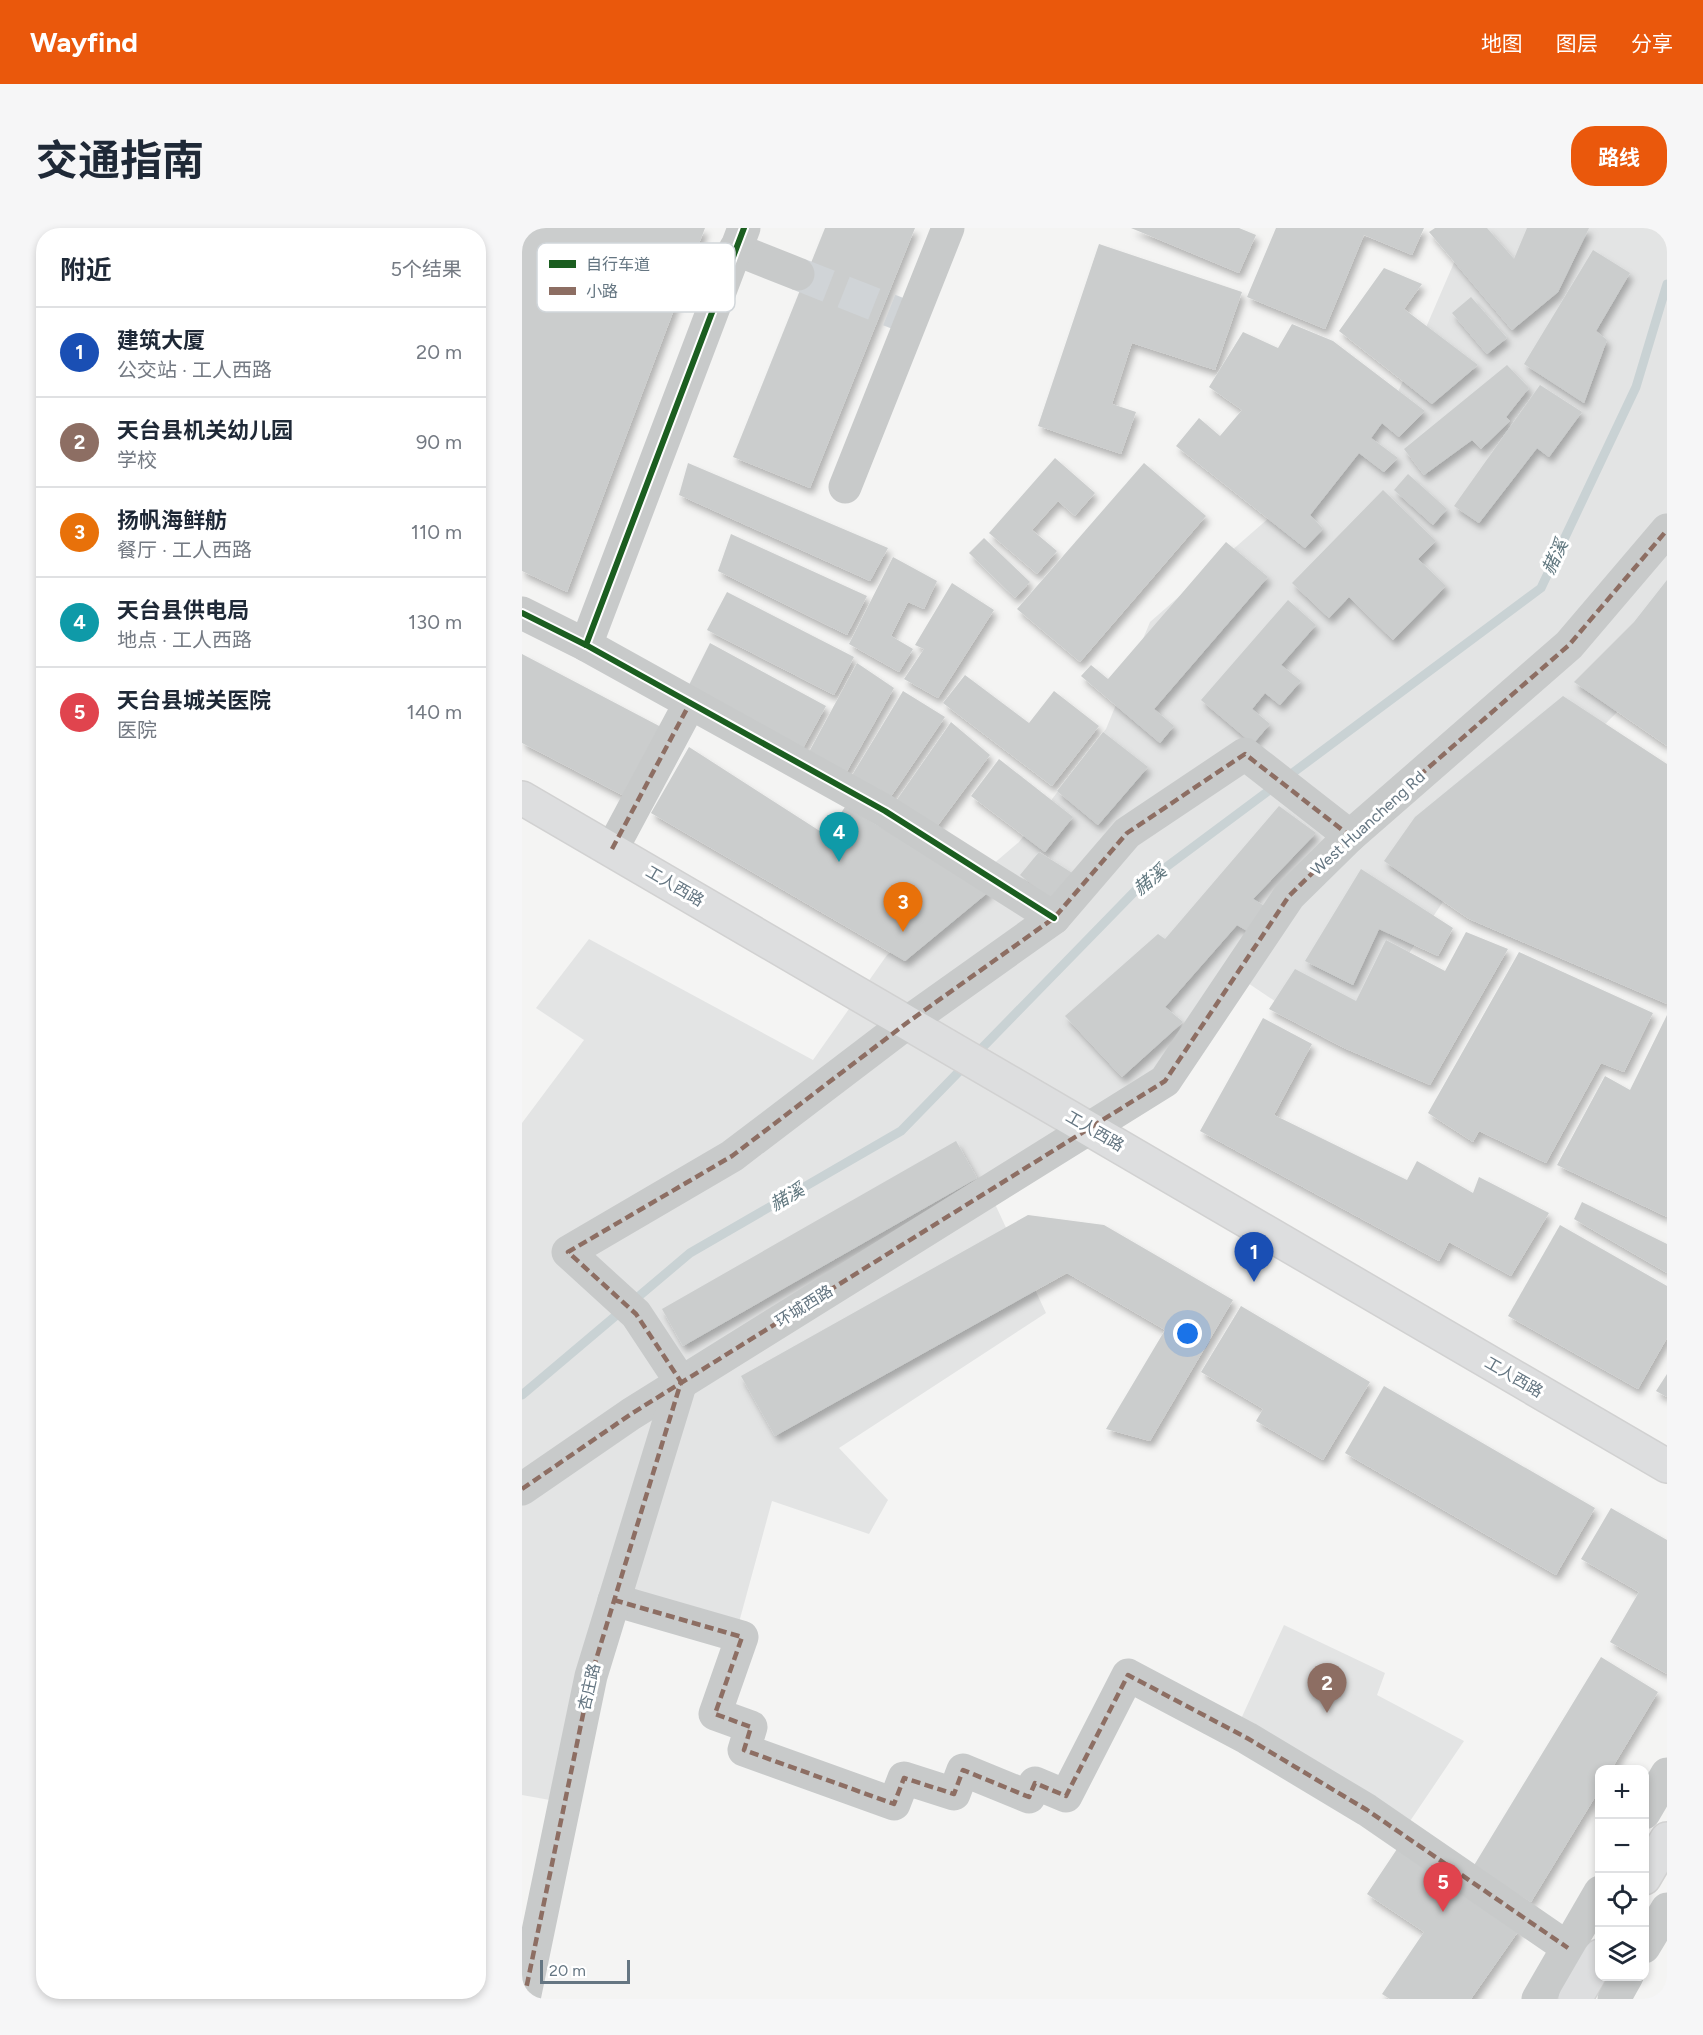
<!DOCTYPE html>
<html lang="zh">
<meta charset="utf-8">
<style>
:root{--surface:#fff;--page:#f6f6f7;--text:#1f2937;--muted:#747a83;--line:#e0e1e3;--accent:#ea580c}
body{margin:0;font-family:Figtree,"Noto Sans SC",sans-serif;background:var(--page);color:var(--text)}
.controls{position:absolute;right:18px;bottom:18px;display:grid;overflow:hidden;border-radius:12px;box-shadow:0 3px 9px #0003}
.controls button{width:54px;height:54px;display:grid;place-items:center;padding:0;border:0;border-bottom:2px solid var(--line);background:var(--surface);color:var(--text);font:30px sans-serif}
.scale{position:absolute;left:18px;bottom:15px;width:90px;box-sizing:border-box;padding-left:6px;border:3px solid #657682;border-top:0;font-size:16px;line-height:21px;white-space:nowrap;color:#657682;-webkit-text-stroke:4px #fff;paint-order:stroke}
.you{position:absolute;left:666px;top:1106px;width:21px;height:21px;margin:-15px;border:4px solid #fff;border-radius:50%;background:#1a73e8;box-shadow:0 0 0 9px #1a73e833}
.badge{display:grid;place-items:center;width:39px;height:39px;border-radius:50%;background:var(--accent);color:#fff;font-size:20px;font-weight:700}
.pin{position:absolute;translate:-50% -50px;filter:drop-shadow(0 2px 3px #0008)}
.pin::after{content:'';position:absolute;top:32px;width:21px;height:18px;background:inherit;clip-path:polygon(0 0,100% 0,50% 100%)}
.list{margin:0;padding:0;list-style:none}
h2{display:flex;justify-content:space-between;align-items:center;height:78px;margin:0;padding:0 24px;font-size:26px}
h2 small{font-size:20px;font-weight:400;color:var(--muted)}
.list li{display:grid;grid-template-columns:39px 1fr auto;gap:18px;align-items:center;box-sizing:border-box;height:90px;padding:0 24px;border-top:2px solid var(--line)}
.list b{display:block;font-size:22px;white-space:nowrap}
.list p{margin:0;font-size:20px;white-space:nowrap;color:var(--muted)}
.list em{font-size:20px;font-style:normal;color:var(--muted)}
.icon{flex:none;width:33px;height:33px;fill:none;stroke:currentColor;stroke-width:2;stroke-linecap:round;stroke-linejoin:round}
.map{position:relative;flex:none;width:1145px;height:1771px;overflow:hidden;border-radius:24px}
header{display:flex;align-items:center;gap:36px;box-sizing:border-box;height:84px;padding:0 30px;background:var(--accent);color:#fff}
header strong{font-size:28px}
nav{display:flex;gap:33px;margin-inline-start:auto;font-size:21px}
.intro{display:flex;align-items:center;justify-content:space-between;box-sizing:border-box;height:144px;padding:0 36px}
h1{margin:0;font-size:42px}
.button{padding:15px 27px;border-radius:24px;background:var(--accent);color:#fff;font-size:21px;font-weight:700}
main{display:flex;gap:36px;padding:0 36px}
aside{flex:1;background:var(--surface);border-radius:24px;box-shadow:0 3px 9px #0003}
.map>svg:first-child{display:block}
.built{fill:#e3e4e4}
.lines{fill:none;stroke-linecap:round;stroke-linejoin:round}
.stream{stroke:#c9d2d4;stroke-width:9}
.building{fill:#cbcdcd;filter:url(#shadow)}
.minor-tunnel{stroke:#d0d4d7;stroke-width:33;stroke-dasharray:33 16;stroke-linecap:butt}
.major-casing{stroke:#d1d1d1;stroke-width:36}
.minor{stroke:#c8caca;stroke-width:33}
.major{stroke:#dddedf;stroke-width:33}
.quiet{stroke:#8d6e63;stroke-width:4.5;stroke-dasharray:9 4.5;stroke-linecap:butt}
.cycleway-casing{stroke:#fff;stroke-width:10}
.cycleway{stroke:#1b5e20;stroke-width:6}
.labels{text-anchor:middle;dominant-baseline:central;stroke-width:6;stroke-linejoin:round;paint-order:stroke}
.street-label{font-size:16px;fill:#657682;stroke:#fff}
.water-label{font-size:18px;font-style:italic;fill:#60777f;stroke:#fff}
.key{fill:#fff;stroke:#d1d6da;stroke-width:1.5}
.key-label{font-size:16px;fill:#657682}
</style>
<header>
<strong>Wayfind</strong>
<nav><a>地图</a><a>图层</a><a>分享</a></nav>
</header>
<div class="intro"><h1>交通指南</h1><a class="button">路线</a></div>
<main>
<aside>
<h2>附近<small>5个结果</small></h2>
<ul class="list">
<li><span class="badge" style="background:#1a4fb4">1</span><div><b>建筑大厦</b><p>公交站 · 工人西路</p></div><em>20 m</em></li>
<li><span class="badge" style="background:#8d6e63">2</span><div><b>天台县机关幼儿园</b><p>学校</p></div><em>90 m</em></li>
<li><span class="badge" style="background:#e8710a">3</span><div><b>扬帆海鲜舫</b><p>餐厅 · 工人西路</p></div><em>110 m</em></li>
<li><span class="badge" style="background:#0f9aa8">4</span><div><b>天台县供电局</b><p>地点 · 工人西路</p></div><em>130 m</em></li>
<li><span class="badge" style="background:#e0444e">5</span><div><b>天台县城关医院</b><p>医院</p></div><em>140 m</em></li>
</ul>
</aside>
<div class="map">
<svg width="1145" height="1771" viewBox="0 0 1145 1771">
<defs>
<filter id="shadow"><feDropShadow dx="3.5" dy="6" stdDeviation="3" flood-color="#0004"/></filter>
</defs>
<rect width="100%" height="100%" fill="#f4f4f3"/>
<!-- built -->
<g class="built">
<polygon points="947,0 1145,0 1145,411 1106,473 996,584 926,666 824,821 717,749 621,863 465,959 524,1085 317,1220 366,1272 347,1306 250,1273 213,1409 88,1379 39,1574 0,1567 0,895 62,812 14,780 67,711 291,832 365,727 497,614 584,501 628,394 867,185"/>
<polygon points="762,1397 863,1445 855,1467 942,1513 880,1605 713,1504"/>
</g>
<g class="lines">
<!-- stream -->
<polyline class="stream" points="0,1167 168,1025 379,903 616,660 1019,360 1114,159 1145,56"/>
</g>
<!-- building -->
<g class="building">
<polygon points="0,0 183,0 45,364 0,343"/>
<polygon points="303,0 393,0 288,260 211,229"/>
<polygon points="609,0 717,0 734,7 717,45"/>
<polygon points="754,0 902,0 890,27 842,7 803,101 725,69"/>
<polygon points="913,0 965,0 992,31 1005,0 1067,0 1036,64 990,102 907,4"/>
<polygon points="577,16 720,64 693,142 610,115 590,176 614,184 599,226 516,198"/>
<polygon points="1071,22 1108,45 1074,103 1085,112 1062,175 1002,136"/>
<polygon points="862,40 900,56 882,81 956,137 910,176 817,103"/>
<polygon points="949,69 985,110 965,126 930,85"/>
<polygon points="770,96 811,113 903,183 877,209 860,195 849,210 876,230 862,244 837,225 788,287 801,301 783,320 654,218 677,190 698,208 720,182 687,159 721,104 756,120"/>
<polygon points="985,137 1007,160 984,189 988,193 959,221 950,212 902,247 882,221"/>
<polygon points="1018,157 1060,184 1027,229 1015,220 957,295 932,278"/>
<polygon points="533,230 573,265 553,288 536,273 510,302 535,323 515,346 467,305"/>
<polygon points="166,235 366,320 348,353 157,267"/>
<polygon points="622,235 684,288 558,434 495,381"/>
<polygon points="886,246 925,281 911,297 872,262"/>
<polygon points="861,262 914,313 896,331 924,358 871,412 827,369 807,390 770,355"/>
<polygon points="209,306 345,368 325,407 196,343"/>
<polygon points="462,310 508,354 493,370 447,325"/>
<polygon points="704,314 746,349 632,481 652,498 638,515 559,448 569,437 586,451"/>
<polygon points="371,329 415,353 402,381 386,374 369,408 391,421 377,444 327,416"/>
<polygon points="1145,352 1145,518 1052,454 1112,394"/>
<polygon points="430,355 472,382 416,470 382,451 402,421 393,417"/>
<polygon points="205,364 332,429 312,467 185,402"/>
<polygon points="766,372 794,397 759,437 779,453 758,477 743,465 730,481 748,496 731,516 679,472"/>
<polygon points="188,415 304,478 281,520 167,457"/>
<polygon points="0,426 139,499 102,568 0,515"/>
<polygon points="335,435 372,460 324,545 287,524"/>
<polygon points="443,447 507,495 532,463 577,498 530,558 421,475"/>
<polygon points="381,463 423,489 368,570 329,549"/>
<polygon points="1041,468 1145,536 1145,776 947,691 862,633 893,589"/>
<polygon points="429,494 468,527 414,600 374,573"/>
<polygon points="581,504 626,539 576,597 535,563"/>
<polygon points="167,519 304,607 323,579 469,662 383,733 129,585"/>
<polygon points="477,531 551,589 523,624 449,568"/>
<polygon points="757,578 794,605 731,671 744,679 727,704 715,697 643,779 661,794 600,849 543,788 636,706 643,711"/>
<polygon points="517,624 555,648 534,675 498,647"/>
<polygon points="839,641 931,700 916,728 857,701 831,757 783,733"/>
<polygon points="944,704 986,721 908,857 822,820 747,781 773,741 834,773 864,712 923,743"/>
<polygon points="997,724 1131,785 1102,844 1079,835 1024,935 957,903 951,914 906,885"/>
<polygon points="1145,787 1145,989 1035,937 1083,848 1108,862"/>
<polygon points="741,790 790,816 752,887 885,952 895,933 951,965 957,949 1027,985 989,1048 927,1014 917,1033 678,903"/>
<polygon points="434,913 455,950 161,1118 140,1081"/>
<polygon points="1060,974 1145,1016 1145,1045 1052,991"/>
<polygon points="506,987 582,997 711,1072 628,1213 584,1201 643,1102 545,1045 253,1208 219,1148"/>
<polygon points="1038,997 1145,1058 1145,1110 1116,1161 986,1088"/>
<polygon points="719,1078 848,1154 801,1232 734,1193 741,1181 679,1144"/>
<polygon points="1145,1146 1145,1169 1134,1163"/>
<polygon points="862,1158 1073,1280 1034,1347 823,1225"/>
<polygon points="1089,1280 1145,1312 1145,1446 1088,1414 1117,1364 1059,1331"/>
<polygon points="1079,1429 1136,1464 1089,1542 1078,1542 1078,1561 1009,1674 951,1639"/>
<polygon points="875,1621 998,1701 949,1771 868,1771 860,1766 902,1704 845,1666"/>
</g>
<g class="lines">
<!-- minor-tunnel -->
<polyline class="minor-tunnel" points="276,46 390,91"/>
<defs>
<g id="major">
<polyline points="0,570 1145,1238"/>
<polyline points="1122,1650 1145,1611"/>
<polyline points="1053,1771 1078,1728"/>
</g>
</defs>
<!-- major casing -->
<use href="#major" class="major-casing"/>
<!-- minor -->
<g class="minor">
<polyline points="213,21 276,46"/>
<polyline points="323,259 426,0"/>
<polyline points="0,385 64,417 363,583 532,690"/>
<polyline points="64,417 222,0"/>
<polyline points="90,621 168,475"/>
<polyline points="0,1261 109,1186 643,853 767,668 828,608 1047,417 1145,302"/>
<polyline points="92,1372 220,1409 193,1486 229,1499 222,1522 372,1576 382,1550 432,1566 441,1542 507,1569 513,1555 544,1568 606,1447 725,1510 845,1582 1046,1720"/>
<polyline points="1122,1585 1145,1546"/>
<polyline points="1122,1719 1145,1681"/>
<polyline points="2,1771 69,1448 159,1154 114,1086 46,1024 210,928 386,794 532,690 605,605 723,526 828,608"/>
<polyline points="1016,1771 1078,1664"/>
<polyline points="1092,1771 1105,1748"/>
</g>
<!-- major -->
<use href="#major" class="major"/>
<!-- quiet -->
<g class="quiet">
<polyline points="90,621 168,475"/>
<polyline points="0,1261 109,1186 643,853 767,668 828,608 1047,417 1145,302"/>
<polyline points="92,1372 220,1409 193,1486 229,1499 222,1522 372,1576 382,1550 432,1566 441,1542 507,1569 513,1555 544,1568 606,1447 725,1510 845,1582 1046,1720"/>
<polyline points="2,1771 69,1448 159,1154 114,1086 46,1024 210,928 386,794 532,690 605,605 723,526 828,608"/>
</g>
<defs>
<g id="cycleway">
<polyline points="0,385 64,417 363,583 532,690"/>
<polyline points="64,417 222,0"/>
</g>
</defs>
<!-- cycleway casing -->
<use href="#cycleway" class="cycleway-casing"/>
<!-- cycleway -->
<use href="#cycleway" class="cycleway"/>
</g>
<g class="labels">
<!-- street labels -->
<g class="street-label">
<text transform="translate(846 595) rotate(-42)">West Huancheng Rd</text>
<text transform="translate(153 658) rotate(30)">工人西路</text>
<text transform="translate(573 903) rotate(30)">工人西路</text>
<text transform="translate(282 1078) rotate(-32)">环城西路</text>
<text transform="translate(992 1149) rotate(30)">工人西路</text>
<text transform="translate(67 1459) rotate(-77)">杏庄路</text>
</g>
<!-- water labels -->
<g class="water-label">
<text transform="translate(1033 329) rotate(-65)">赭溪</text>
<text transform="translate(628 652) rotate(-39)">赭溪</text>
<text transform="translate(265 969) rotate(-30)">赭溪</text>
</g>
</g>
<!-- legend -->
<rect x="15" y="15" width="198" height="69" rx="9" class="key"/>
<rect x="27" y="32" width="27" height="8" fill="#1b5e20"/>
<rect x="27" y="59" width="27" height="8" fill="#8d6e63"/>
<g class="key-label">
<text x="64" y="42">自行车道</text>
<text x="64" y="69">小路</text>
</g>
</svg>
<div class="controls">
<button>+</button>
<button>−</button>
<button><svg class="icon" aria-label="locate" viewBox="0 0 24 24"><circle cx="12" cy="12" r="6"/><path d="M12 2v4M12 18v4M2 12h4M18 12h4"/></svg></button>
<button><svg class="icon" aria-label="layers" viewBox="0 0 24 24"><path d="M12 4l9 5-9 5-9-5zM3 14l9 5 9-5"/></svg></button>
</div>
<div class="scale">20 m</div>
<div class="you"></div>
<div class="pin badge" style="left:732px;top:1054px;background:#1a4fb4">1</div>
<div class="pin badge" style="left:805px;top:1485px;background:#8d6e63">2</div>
<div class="pin badge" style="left:381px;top:704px;background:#e8710a">3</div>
<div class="pin badge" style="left:317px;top:634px;background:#0f9aa8">4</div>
<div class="pin badge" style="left:921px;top:1684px;background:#e0444e">5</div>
</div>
</main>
